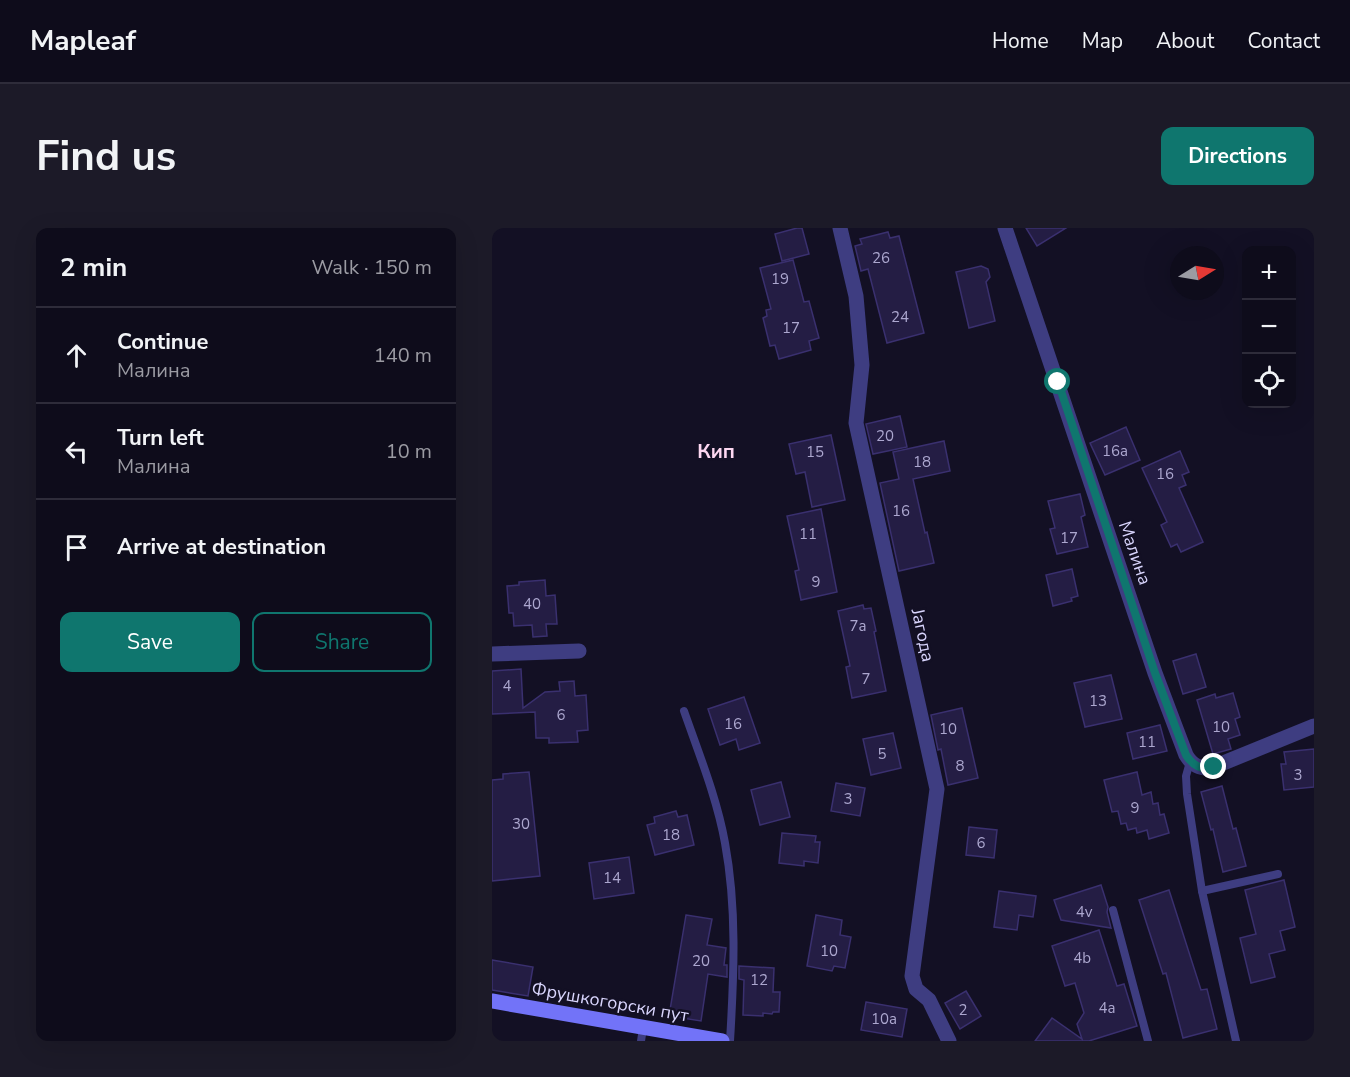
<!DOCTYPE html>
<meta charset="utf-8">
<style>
:root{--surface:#0e0c1b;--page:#1c1a28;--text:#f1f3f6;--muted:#9b9ba3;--line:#2e2c3a;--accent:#0f766e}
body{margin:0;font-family:"Nunito Sans",sans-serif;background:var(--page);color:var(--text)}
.controls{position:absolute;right:18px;top:18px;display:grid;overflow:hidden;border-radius:12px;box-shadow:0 6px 24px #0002}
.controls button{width:54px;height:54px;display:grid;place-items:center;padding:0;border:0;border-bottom:2px solid var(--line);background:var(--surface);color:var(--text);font:30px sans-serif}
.compass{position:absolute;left:678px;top:18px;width:54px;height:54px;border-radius:50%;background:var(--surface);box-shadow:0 6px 24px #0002;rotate:79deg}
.stop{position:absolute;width:18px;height:18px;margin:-14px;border:4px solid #0f766e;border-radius:50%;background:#fff}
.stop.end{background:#0f766e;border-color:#fff;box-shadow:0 2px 6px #0008}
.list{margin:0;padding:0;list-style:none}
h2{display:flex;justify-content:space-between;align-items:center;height:78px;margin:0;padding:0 24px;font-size:26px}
h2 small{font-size:20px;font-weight:400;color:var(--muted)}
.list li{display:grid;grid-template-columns:39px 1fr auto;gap:18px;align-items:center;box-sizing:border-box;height:96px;padding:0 24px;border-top:2px solid var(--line)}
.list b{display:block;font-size:22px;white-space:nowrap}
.list p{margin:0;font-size:20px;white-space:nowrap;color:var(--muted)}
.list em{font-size:20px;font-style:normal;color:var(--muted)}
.actions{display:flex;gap:12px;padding:18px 24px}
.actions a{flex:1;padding:14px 0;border:2px solid var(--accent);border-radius:12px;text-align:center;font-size:21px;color:var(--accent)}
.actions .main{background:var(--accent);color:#fff}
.icon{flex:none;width:33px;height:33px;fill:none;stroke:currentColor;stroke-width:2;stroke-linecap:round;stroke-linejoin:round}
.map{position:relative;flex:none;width:822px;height:813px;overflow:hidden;border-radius:12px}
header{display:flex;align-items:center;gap:36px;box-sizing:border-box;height:84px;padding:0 30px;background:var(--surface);border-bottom:2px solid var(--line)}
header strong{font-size:28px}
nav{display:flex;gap:33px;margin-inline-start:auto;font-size:21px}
.intro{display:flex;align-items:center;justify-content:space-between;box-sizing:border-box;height:144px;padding:0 36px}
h1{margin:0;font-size:42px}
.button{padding:15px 27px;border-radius:12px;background:var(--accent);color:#fff;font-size:21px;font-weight:700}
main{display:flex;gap:36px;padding:0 36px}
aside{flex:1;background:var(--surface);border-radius:12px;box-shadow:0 6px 24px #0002}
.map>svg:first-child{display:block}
.building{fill:#241d44;stroke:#3a306f;stroke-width:1.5}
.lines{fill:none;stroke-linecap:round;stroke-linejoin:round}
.lane{stroke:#3e3d81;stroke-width:8}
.street{stroke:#3e3d81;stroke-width:15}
.secondary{stroke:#7273f8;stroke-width:15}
.route{stroke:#0f766e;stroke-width:8}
.labels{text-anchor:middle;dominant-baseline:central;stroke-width:5;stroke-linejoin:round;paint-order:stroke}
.number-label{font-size:15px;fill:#aca7cf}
.street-label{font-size:18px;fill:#d9d5fd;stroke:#131024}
.neighbourhood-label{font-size:20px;font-weight:bold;fill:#fdd7f1;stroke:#131024}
</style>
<header>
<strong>Mapleaf</strong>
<nav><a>Home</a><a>Map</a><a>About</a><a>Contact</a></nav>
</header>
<div class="intro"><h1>Find us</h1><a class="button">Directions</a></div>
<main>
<aside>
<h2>2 min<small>Walk · 150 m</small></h2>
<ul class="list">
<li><svg class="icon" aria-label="ahead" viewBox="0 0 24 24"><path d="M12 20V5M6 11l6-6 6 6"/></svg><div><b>Continue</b><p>Малина</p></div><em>140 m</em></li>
<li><svg class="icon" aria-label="left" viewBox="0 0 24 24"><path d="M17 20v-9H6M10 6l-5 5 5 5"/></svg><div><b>Turn left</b><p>Малина</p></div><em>10 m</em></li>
<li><svg class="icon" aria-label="arrive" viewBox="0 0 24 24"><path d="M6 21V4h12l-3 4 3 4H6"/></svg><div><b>Arrive at destination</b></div></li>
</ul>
<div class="actions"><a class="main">Save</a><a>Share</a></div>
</aside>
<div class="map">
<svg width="822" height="813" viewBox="0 0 822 813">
<rect width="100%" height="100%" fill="#131024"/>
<!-- building -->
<g class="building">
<polygon points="305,0 310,0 317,26 290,33 283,6"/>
<polygon points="534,0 574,0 545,18"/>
<polygon points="396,4 398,10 407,8 432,105 395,115 376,41 369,43 363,18 370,16 368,11"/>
<polygon points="301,32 312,74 317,73 327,110 317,113 319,122 287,131 283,117 278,118 271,90 275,88 274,82 279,81 268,40"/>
<polygon points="489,38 496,41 498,49 494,54 503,93 477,100 464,44"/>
<polygon points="408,188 415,219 381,226 374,196"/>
<polygon points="634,199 648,232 613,247 598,215"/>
<polygon points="339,207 353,272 320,279 313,244 304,246 297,216"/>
<polygon points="452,213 458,243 421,251 433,305 435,304 442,335 407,343 388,255 407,251 401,224"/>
<polygon points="688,223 697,244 690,247 694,257 687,260 711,314 689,324 685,316 679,319 669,297 675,294 650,240"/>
<polygon points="588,266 593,287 589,289 596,319 565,326 558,301 563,300 556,273"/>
<polygon points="329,281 345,364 309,372 303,343 307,342 295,288"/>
<polygon points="580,341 586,368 579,370 580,373 561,378 554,347"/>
<polygon points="53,352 54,368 63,367 65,396 54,396 55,408 41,409 40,397 22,398 21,385 17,385 15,358 27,357 27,354"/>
<polygon points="371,377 372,381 379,380 384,403 382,404 394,463 360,470 354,439 358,438 346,383"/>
<polygon points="704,426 714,459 691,466 681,433"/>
<polygon points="29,441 31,480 53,464 68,463 67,454 82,453 83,468 94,467 96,502 85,503 86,514 57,515 57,510 44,510 43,484 0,486 0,443"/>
<polygon points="619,447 630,491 593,499 582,455"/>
<polygon points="741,465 748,489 743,491 748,507 736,511 739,521 721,526 705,472 723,466 724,470"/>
<polygon points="252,469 268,515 247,522 244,511 228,517 216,481"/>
<polygon points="470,480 486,550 456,557 449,521 446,522 439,487"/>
<polygon points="668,497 675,523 641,531 635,505"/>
<polygon points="401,505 409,540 379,547 371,511"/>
<polygon points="822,521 822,559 792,562 789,536 794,536 792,524"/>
<polygon points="37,544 48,648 0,653 0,552 11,551 11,546"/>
<polygon points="645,544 650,567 659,564 661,576 666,575 668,587 672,586 677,605 657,611 655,602 645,605 644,600 636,602 634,595 629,596 626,583 620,584 612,552"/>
<polygon points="289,554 298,589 268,597 259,562"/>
<polygon points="344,555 373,560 368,588 339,583"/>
<polygon points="730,558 741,601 744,600 754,638 731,644 721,601 719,602 709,564"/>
<polygon points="184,583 186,589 195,587 202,617 163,627 155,597 163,595 162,589"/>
<polygon points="477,599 505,602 502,630 474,627"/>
<polygon points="290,605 324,608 323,614 328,614 326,635 312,633 312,638 287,635"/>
<polygon points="137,629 142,665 102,671 97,635"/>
<polygon points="792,652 803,699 788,703 793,722 777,726 783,749 759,755 748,710 764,706 753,662"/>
<polygon points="609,657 616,679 615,684 619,700 569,692 562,672"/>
<polygon points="677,662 709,762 715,761 725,801 691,810 674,745 671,746 647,672"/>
<polygon points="507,663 544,668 541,689 527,687 525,702 502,699"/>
<polygon points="194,687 220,691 215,717 234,720 232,737 235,737 235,749 216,746 209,793 177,788"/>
<polygon points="324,687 350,692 348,707 359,709 353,740 342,738 340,743 315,738"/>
<polygon points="607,702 625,758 632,756 645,798 597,813 543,813 560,790 590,811 585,796 592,785 583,755 573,758 560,718"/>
<polygon points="0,732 41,739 36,768 0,762"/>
<polygon points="247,738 282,740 281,764 288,764 287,784 281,784 280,786 271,785 271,788 251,787 252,752 247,751"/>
<polygon points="474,763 489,788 468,801 453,775"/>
<polygon points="374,774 415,781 410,809 369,802"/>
</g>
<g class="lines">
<!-- lane -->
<g class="lane">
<path d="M 192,483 C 207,526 225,570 233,615 C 245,680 242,747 238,813"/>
<polyline points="698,534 694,548 695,566 710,663 744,813"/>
<polyline points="710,663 786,646"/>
<polyline points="621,682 656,813"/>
<polyline points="149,813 151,800"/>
</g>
<!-- street -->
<g class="street">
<polyline points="348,0 364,68 370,137 364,195 445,561 420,748 424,761 437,772 457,813"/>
<path d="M 513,0 L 663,445 L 694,527 C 700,537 707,541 719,540 L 822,498"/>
<polyline points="0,426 87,423"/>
</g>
<!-- secondary -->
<polyline class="secondary" points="0,773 230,813"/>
</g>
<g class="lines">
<!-- route -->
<path class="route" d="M 566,154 L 663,445 L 694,527 C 701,538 709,542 722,539"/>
</g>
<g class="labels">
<!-- number labels -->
<g class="number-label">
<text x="389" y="30">26</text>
<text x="288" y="51">19</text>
<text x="408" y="89">24</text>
<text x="299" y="100">17</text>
<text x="393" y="208">20</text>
<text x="623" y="223">16a</text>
<text x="323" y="224">15</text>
<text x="430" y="234">18</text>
<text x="673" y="246">16</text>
<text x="409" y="283">16</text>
<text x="316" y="306">11</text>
<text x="577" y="310">17</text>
<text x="324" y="354">9</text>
<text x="40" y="376">40</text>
<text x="366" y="398">7a</text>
<text x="374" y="451">7</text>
<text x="15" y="458">4</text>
<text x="606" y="473">13</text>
<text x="69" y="487">6</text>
<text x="241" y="496">16</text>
<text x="729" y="499">10</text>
<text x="456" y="501">10</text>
<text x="655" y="514">11</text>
<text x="390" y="526">5</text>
<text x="468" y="538">8</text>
<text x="806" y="547">3</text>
<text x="356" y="571">3</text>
<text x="643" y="580">9</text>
<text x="29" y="596">30</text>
<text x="179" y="607">18</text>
<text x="489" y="615">6</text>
<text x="120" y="650">14</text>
<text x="592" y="684">4v</text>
<text x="337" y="723">10</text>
<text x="590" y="730">4b</text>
<text x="209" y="733">20</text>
<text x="267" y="752">12</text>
<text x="615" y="780">4a</text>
<text x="471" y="782">2</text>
<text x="392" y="791">10a</text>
</g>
<!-- street labels -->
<g class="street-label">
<text transform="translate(643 325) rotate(71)">Малина</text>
<text transform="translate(431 407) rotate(78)">Јагода</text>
<text transform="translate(118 774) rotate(10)">Фрушкогорски пут</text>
</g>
<!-- neighbourhood labels -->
<g class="neighbourhood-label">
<text x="224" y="223">Кип</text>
</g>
</g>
</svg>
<div class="controls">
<button>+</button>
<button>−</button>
<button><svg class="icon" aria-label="locate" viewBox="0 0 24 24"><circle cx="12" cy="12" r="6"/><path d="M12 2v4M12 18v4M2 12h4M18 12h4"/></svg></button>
</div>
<svg class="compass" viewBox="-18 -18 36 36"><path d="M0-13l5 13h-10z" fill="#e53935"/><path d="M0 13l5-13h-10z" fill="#9b9ba3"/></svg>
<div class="stop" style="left:566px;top:154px"></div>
<div class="stop end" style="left:722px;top:539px"></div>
</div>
</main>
